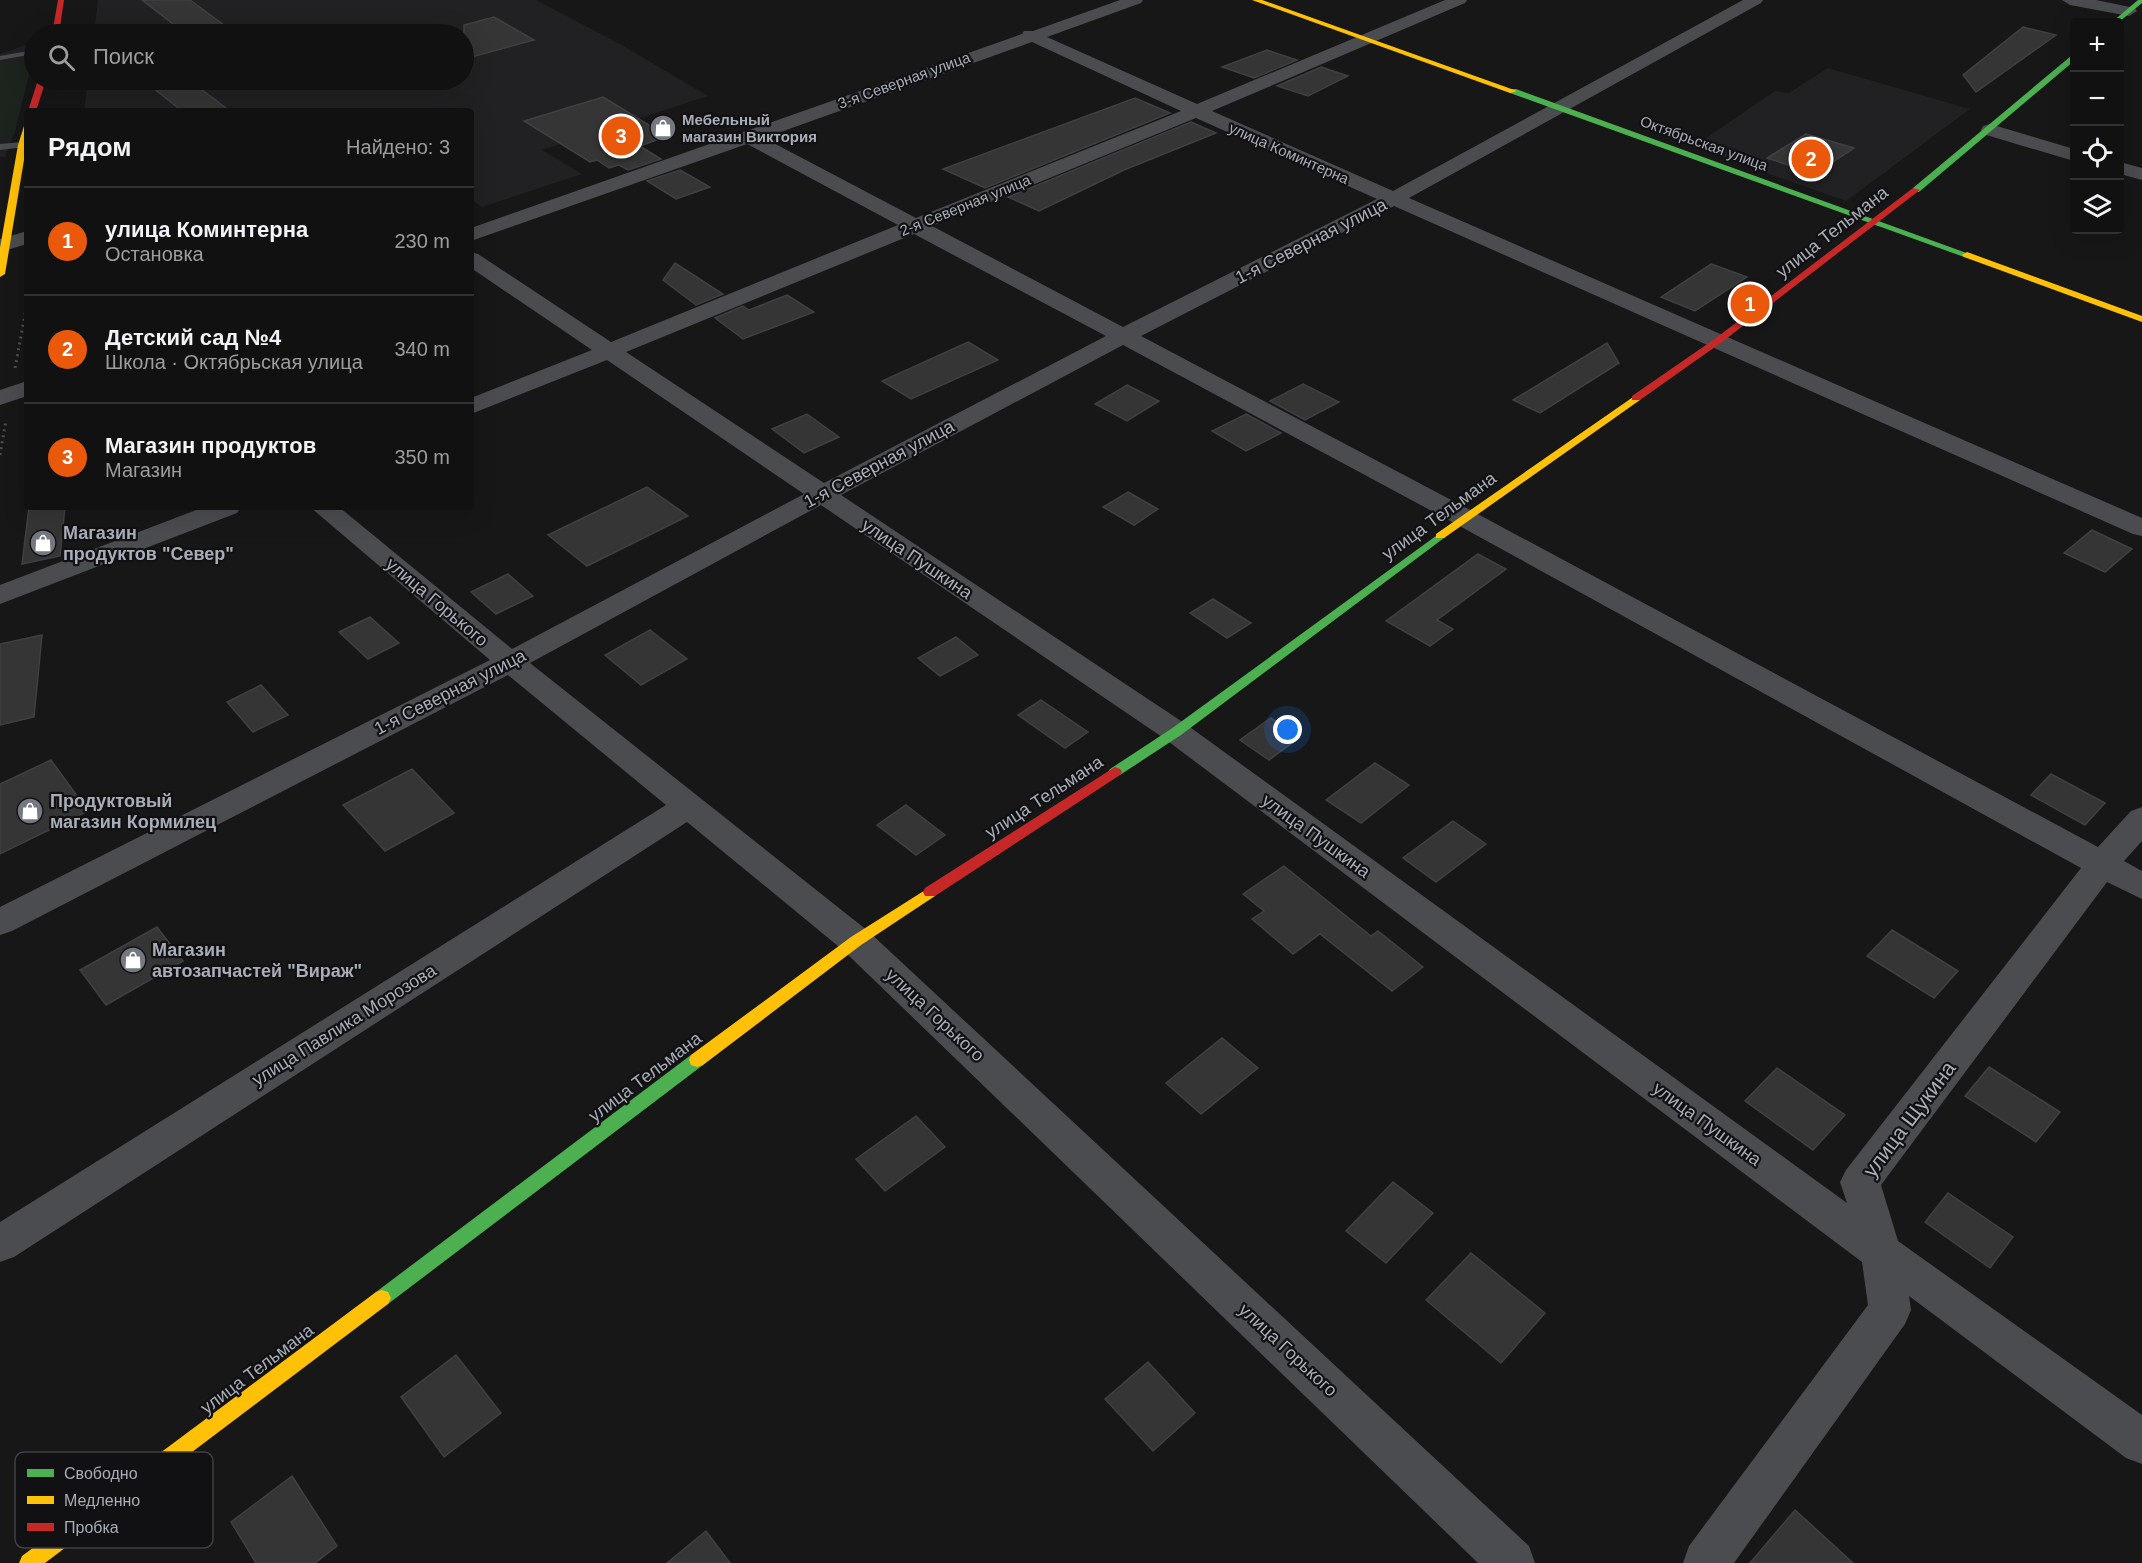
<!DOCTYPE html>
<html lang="ru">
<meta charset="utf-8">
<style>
:root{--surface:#111;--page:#1a1a1a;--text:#f1f3f6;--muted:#9c9d9f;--line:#303131;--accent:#ea580c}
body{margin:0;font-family:Helvetica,sans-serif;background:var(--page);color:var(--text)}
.controls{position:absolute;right:18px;top:18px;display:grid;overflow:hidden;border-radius:6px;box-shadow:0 6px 24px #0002}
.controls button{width:54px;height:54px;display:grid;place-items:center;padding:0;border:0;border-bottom:2px solid var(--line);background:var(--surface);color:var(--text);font:30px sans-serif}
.you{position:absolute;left:1288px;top:730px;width:21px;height:21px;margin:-15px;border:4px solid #fff;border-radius:50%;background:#1a73e8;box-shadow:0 0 0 9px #1a73e833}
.badge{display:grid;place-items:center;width:39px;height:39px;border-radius:50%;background:var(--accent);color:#fff;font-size:20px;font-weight:700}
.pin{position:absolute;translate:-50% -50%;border:3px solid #fff;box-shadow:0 2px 6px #0006}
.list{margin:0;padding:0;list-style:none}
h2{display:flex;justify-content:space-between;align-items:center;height:78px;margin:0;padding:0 24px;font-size:26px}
h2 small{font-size:20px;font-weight:400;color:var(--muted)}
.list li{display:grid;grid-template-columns:39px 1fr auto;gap:18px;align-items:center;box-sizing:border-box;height:108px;padding:0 24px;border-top:2px solid var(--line)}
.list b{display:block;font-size:22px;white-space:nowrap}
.list p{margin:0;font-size:20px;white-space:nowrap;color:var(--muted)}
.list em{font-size:20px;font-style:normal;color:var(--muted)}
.icon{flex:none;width:33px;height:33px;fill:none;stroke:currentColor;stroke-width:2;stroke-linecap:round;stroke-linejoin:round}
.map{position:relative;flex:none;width:2142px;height:1563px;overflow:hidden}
.search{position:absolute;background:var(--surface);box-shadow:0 6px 24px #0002;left:24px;top:24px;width:450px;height:66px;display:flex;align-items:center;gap:15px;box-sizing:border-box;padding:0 21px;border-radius:33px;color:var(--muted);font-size:22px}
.panel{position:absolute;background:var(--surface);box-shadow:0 6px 24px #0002;left:24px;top:108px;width:450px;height:402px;border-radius:6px}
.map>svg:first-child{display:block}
.built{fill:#212123}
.green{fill:#1d241e}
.building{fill:#353536;stroke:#3f4043;stroke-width:1.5}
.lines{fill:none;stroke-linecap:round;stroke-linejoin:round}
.path{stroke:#4d4e52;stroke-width:3;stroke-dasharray:2 4;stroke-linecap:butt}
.lane{fill:#4b4c50;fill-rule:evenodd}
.street{fill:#4b4c50;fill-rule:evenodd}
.fast{fill:#4caf50;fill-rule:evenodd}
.slow{fill:#ffc107;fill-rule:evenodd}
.jam{fill:#c62828;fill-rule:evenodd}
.labels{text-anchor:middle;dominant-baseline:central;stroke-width:4.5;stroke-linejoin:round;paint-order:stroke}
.far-street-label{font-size:15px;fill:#a8adb8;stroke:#111113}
.far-poi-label{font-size:15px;font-weight:bold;fill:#a8adb8;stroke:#111113;text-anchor:start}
.street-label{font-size:18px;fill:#a8adb8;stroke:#111113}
.poi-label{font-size:18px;font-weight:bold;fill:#a8adb8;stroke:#111113;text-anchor:start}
.near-street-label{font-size:21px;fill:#a8adb8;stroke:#111113}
.key{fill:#111113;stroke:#3e4045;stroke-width:1.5}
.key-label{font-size:16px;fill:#a8adb8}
</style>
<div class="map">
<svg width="2142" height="1563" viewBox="0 0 2142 1563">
<rect width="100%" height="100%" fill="#171717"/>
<!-- built -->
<g class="built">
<polygon points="98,0 536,0 620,44 708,96 542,150 582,174 482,207 471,199 471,111 84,111 88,80 464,80 464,34 94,34"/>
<polygon points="32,43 31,66 14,134 5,157 0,157 0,54"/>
<polygon points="1828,68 1970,109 1846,201 1693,147 1775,91 1789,93"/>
</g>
<!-- green -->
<polygon class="green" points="13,61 24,62 31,66 14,134 0,140 0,62"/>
<!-- building -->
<g class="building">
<polygon points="142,0 190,0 236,34 186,34"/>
<polygon points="494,17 534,40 464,59 464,25"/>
<polygon points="2023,27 2056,35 1976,92 1963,75"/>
<polygon points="1267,50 1297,60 1254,78 1222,67"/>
<polygon points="1321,67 1348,76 1308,96 1277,86"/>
<polygon points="179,80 189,80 230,111 182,111 152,87"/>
<polygon points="603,97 667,136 640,146 661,159 628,170 619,165 609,168 597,160 590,162 524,121"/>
<polygon points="1135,98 1170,113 985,188 943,169"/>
<polygon points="1191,122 1216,133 1124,170 1039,211 1008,197"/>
<polygon points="1806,134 1820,138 1854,148 1815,174 1767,158"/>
<polygon points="680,170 710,187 676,199 647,181"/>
<polygon points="675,263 723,294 696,305 663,280"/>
<polygon points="1711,264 1747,277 1695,311 1661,297"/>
<polygon points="787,295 814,312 743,339 715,318 743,306 749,310"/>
<polygon points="968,342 998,360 911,399 882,381"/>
<polygon points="1607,343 1619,363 1540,413 1513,400"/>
<polygon points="1303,384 1339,402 1305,420 1270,401"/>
<polygon points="1127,385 1159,401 1127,421 1095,404"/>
<polygon points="807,414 839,437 804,453 772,429"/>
<polygon points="1246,414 1281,433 1246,451 1212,431"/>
<polygon points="647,487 688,516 587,566 548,535"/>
<polygon points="1128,492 1158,509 1134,525 1103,507"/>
<polygon points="29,507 65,507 60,556 22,564"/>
<polygon points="2092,530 2132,549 2105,572 2064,553"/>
<polygon points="1478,554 1506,569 1437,620 1453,629 1430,646 1386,621"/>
<polygon points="508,574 533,596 496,614 471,592"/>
<polygon points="1213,599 1251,623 1227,638 1190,613"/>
<polygon points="370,617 399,643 368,659 339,632"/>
<polygon points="650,630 687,659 641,685 605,655"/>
<polygon points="42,635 34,717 0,725 0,644"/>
<polygon points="956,637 978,655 940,676 918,658"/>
<polygon points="261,685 288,715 253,732 227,702"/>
<polygon points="1041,700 1088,732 1065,748 1018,715"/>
<polygon points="1271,718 1300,737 1269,760 1240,740"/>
<polygon points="51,760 88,811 0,854 0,784"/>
<polygon points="1375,763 1409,785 1361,823 1326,800"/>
<polygon points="412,769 454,813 385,851 343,805"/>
<polygon points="2051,774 2105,803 2085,825 2031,795"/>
<polygon points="906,805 945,835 916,855 877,825"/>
<polygon points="1453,821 1486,844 1436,882 1403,858"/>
<polygon points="1284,866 1371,936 1378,931 1423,967 1392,991 1320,934 1293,954 1252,919 1264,911 1243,894"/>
<polygon points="157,927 183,961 106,1005 80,970"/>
<polygon points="1892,930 1958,971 1934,998 1867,956"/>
<polygon points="1222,1038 1258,1068 1201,1114 1166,1083"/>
<polygon points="1989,1067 2060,1112 2036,1142 1965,1096"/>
<polygon points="1777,1068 1845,1115 1813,1150 1745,1101"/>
<polygon points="916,1116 945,1147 885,1191 856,1159"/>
<polygon points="1393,1182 1433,1213 1386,1263 1346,1231"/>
<polygon points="1948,1193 2013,1237 1990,1268 1925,1222"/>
<polygon points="1471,1253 1545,1313 1501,1363 1426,1300"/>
<polygon points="456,1355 501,1413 444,1457 401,1397"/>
<polygon points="1148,1362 1195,1413 1153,1451 1105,1399"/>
<polygon points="292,1476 337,1546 315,1563 256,1563 231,1522"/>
<polygon points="1795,1510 1853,1563 1750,1563"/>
<polygon points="706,1531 730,1563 667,1563"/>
</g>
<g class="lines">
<!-- path -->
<g class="path">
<polyline points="15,368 27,304"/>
<polyline points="0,455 6,420"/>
</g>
<!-- lane -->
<g class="lane">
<polygon points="34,50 34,54 0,60 0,56"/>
<polygon points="22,142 27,145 25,147 0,150 0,144"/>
</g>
<!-- street -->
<g class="street">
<path d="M 1120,0 L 1143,0 L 1141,3 L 1047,37 L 1197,104 L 1445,0 L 1467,0 L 1465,3 L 1212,111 L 1393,191 L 1743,0 L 1763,0 L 1761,3 L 1409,198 L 2142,518 L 2142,536 L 2133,534 L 1394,206 L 1141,336 L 1474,512 L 2098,847 L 2131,811 L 2142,807 L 2142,841 L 2124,861 L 2142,871 L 2142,899 L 2107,882 L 1881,1185 L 1898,1241 L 2142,1415 L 2142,1464 L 2126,1458 L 1909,1296 L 1911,1310 L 1905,1324 L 1734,1563 L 1683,1563 L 1689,1546 L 1868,1305 L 1862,1262 L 1165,739 L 821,505 L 530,663 L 868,931 L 1529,1546 L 1535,1563 L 1478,1563 L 844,951 L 687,822 L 14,1257 L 0,1262 L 0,1222 L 666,805 L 508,675 L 12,931 L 0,935 L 0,907 L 490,660 L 310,507 L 339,507 L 512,649 L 804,494 L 607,360 L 471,414 L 471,398 L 592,350 L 471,268 L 471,252 L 478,254 L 611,342 L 898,225 L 747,144 L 471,241 L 471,228 L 1022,34 L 1024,31 L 1033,31 ZM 1032,42 L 1181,111 L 916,218 L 764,138 ZM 1196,118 L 1377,199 L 1123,327 L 932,226 ZM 914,234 L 1106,336 L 824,483 L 626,352 ZM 1123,345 L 1456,524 L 2081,868 L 1846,1170 L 1840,1182 L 1847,1203 L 1187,725 L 841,495 Z"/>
<polygon points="2062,0 2096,0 2135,8 2137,11 2129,16 2070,5"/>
<polygon points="1990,124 2074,149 2074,161 1983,134 1981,130 1983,126"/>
<polygon points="2120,162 2142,168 2142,180 2120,174"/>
<polygon points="27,231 27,244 0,252 0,239"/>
<polygon points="27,381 27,396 0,405 0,390"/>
<polygon points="204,507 241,507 237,513 0,604 0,585"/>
</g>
<!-- fast -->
<g class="fast">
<polygon points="2138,0 2142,0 2142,3 2119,22 2112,22"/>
<polygon points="2071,56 2074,56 2074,61 1919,192 1913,192 1913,188"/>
<polygon points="1510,89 1516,89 1972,255 1964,257 1510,93"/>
<polygon points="1440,533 1446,536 1444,538 1181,735 1120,775 1110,775 1108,772 1110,769 1171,729"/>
<polygon points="697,1053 703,1055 705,1060 703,1065 388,1304 382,1306 376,1304 373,1298 376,1292 691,1055"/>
</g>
<!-- slow -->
<g class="slow">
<polygon points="1252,0 1262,0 1517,91 1510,93"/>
<polygon points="24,126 27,126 27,142 5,274 0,277 0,248 18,145"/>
<polygon points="1967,252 2142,316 2142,322 1964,257 1962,255"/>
<polygon points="1636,395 1641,398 1640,400 1444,538 1436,538 1436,534"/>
<polygon points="930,887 935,888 937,892 935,896 861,945 703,1065 697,1067 691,1065 689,1060 691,1055 851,937"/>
<polygon points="382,1290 388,1292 391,1298 388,1304 45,1563 19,1563 22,1556 376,1292"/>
</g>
<!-- jam -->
<g class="jam">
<polygon points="58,0 64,0 59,34 52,34"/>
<polygon points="38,80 46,80 36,111 28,111"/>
<polygon points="1913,188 1920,190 1722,342 1640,400 1632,400 1632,396 1716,338"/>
<polygon points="1115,767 1120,769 1122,772 1120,775 935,896 925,896 923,892 925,888"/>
</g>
</g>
<!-- icons -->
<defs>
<symbol id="shop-disc" viewBox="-11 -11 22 22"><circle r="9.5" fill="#757880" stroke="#111113"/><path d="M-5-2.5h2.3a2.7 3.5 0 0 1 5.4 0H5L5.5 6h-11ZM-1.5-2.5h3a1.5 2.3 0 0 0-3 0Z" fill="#fff"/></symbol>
</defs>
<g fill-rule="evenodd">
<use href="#shop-disc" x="648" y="113" width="30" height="30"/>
<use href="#shop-disc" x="28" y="528" width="30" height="30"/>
<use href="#shop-disc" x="15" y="796" width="30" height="30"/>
<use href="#shop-disc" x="118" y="945" width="30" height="30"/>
</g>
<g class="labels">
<!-- far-street labels -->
<g class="far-street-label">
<text transform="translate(904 80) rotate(-20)">3-я Северная улица</text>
<text transform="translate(1704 143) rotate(20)">Октябрьская улица</text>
<text transform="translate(1289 153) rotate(24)">улица Коминтерна</text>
<text transform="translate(965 205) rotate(-22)">2-я Северная улица</text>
</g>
<!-- far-poi labels -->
<g class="far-poi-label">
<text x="682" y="119">Мебельный<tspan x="682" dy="17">магазин Виктория</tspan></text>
</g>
<!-- street labels -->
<g class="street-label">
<text transform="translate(1832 232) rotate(-38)">улица Тельмана</text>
<text transform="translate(1311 241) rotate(-27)">1-я Северная улица</text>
<text transform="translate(879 464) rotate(-28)">1-я Северная улица</text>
<text transform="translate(1439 516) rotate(-36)">улица Тельмана</text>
<text transform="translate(917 559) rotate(34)">улица Пушкина</text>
<text transform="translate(437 602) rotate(40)">улица Горького</text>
<text transform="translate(450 692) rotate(-27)">1-я Северная улица</text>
<text transform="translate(1044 797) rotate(-33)">улица Тельмана</text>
<text transform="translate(1316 836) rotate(36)">улица Пушкина</text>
<text transform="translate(935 1015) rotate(43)">улица Горького</text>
<text transform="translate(344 1025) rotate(-32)">улица Павлика Морозова</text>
<text transform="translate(645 1077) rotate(-37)">улица Тельмана</text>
<text transform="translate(1707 1124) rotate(36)">улица Пушкина</text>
<text transform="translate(1288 1350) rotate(43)">улица Горького</text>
<text transform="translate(257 1369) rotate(-37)">улица Тельмана</text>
</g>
<!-- poi labels -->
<g class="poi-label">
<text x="63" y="533">Магазин<tspan x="63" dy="21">продуктов "Север"</tspan></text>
<text x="50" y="801">Продуктовый<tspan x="50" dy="21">магазин Кормилец</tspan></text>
<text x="152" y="950">Магазин<tspan x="152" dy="21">автозапчастей "Вираж"</tspan></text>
</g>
<!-- near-street labels -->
<g class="near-street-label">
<text transform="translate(1909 1119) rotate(-53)">улица Щукина</text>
</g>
</g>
<!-- legend -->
<rect x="15" y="1452" width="198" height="96" rx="9" class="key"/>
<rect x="27" y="1469" width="27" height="8" fill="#4caf50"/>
<rect x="27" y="1496" width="27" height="8" fill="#ffc107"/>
<rect x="27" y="1523" width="27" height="8" fill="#c62828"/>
<g class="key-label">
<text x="64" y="1479">Свободно</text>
<text x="64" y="1506">Медленно</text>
<text x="64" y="1533">Пробка</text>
</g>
</svg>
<div class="controls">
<button>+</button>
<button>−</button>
<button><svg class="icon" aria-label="locate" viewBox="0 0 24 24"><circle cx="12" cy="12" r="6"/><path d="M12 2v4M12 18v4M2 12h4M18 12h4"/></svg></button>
<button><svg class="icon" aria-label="layers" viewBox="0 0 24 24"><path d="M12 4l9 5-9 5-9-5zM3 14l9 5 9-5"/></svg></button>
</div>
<div class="you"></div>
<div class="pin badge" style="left:1750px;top:304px">1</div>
<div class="pin badge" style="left:1811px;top:159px">2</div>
<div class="pin badge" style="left:621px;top:136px">3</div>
<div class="search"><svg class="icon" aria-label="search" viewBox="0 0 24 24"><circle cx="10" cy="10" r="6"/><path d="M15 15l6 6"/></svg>Поиск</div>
<section class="panel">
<h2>Рядом<small>Найдено: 3</small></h2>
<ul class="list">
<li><span class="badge">1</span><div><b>улица Коминтерна</b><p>Остановка</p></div><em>230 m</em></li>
<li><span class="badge">2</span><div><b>Детский сад №4</b><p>Школа · Октябрьская улица</p></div><em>340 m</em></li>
<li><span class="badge">3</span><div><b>Магазин продуктов</b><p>Магазин</p></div><em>350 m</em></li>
</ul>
</section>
</div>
